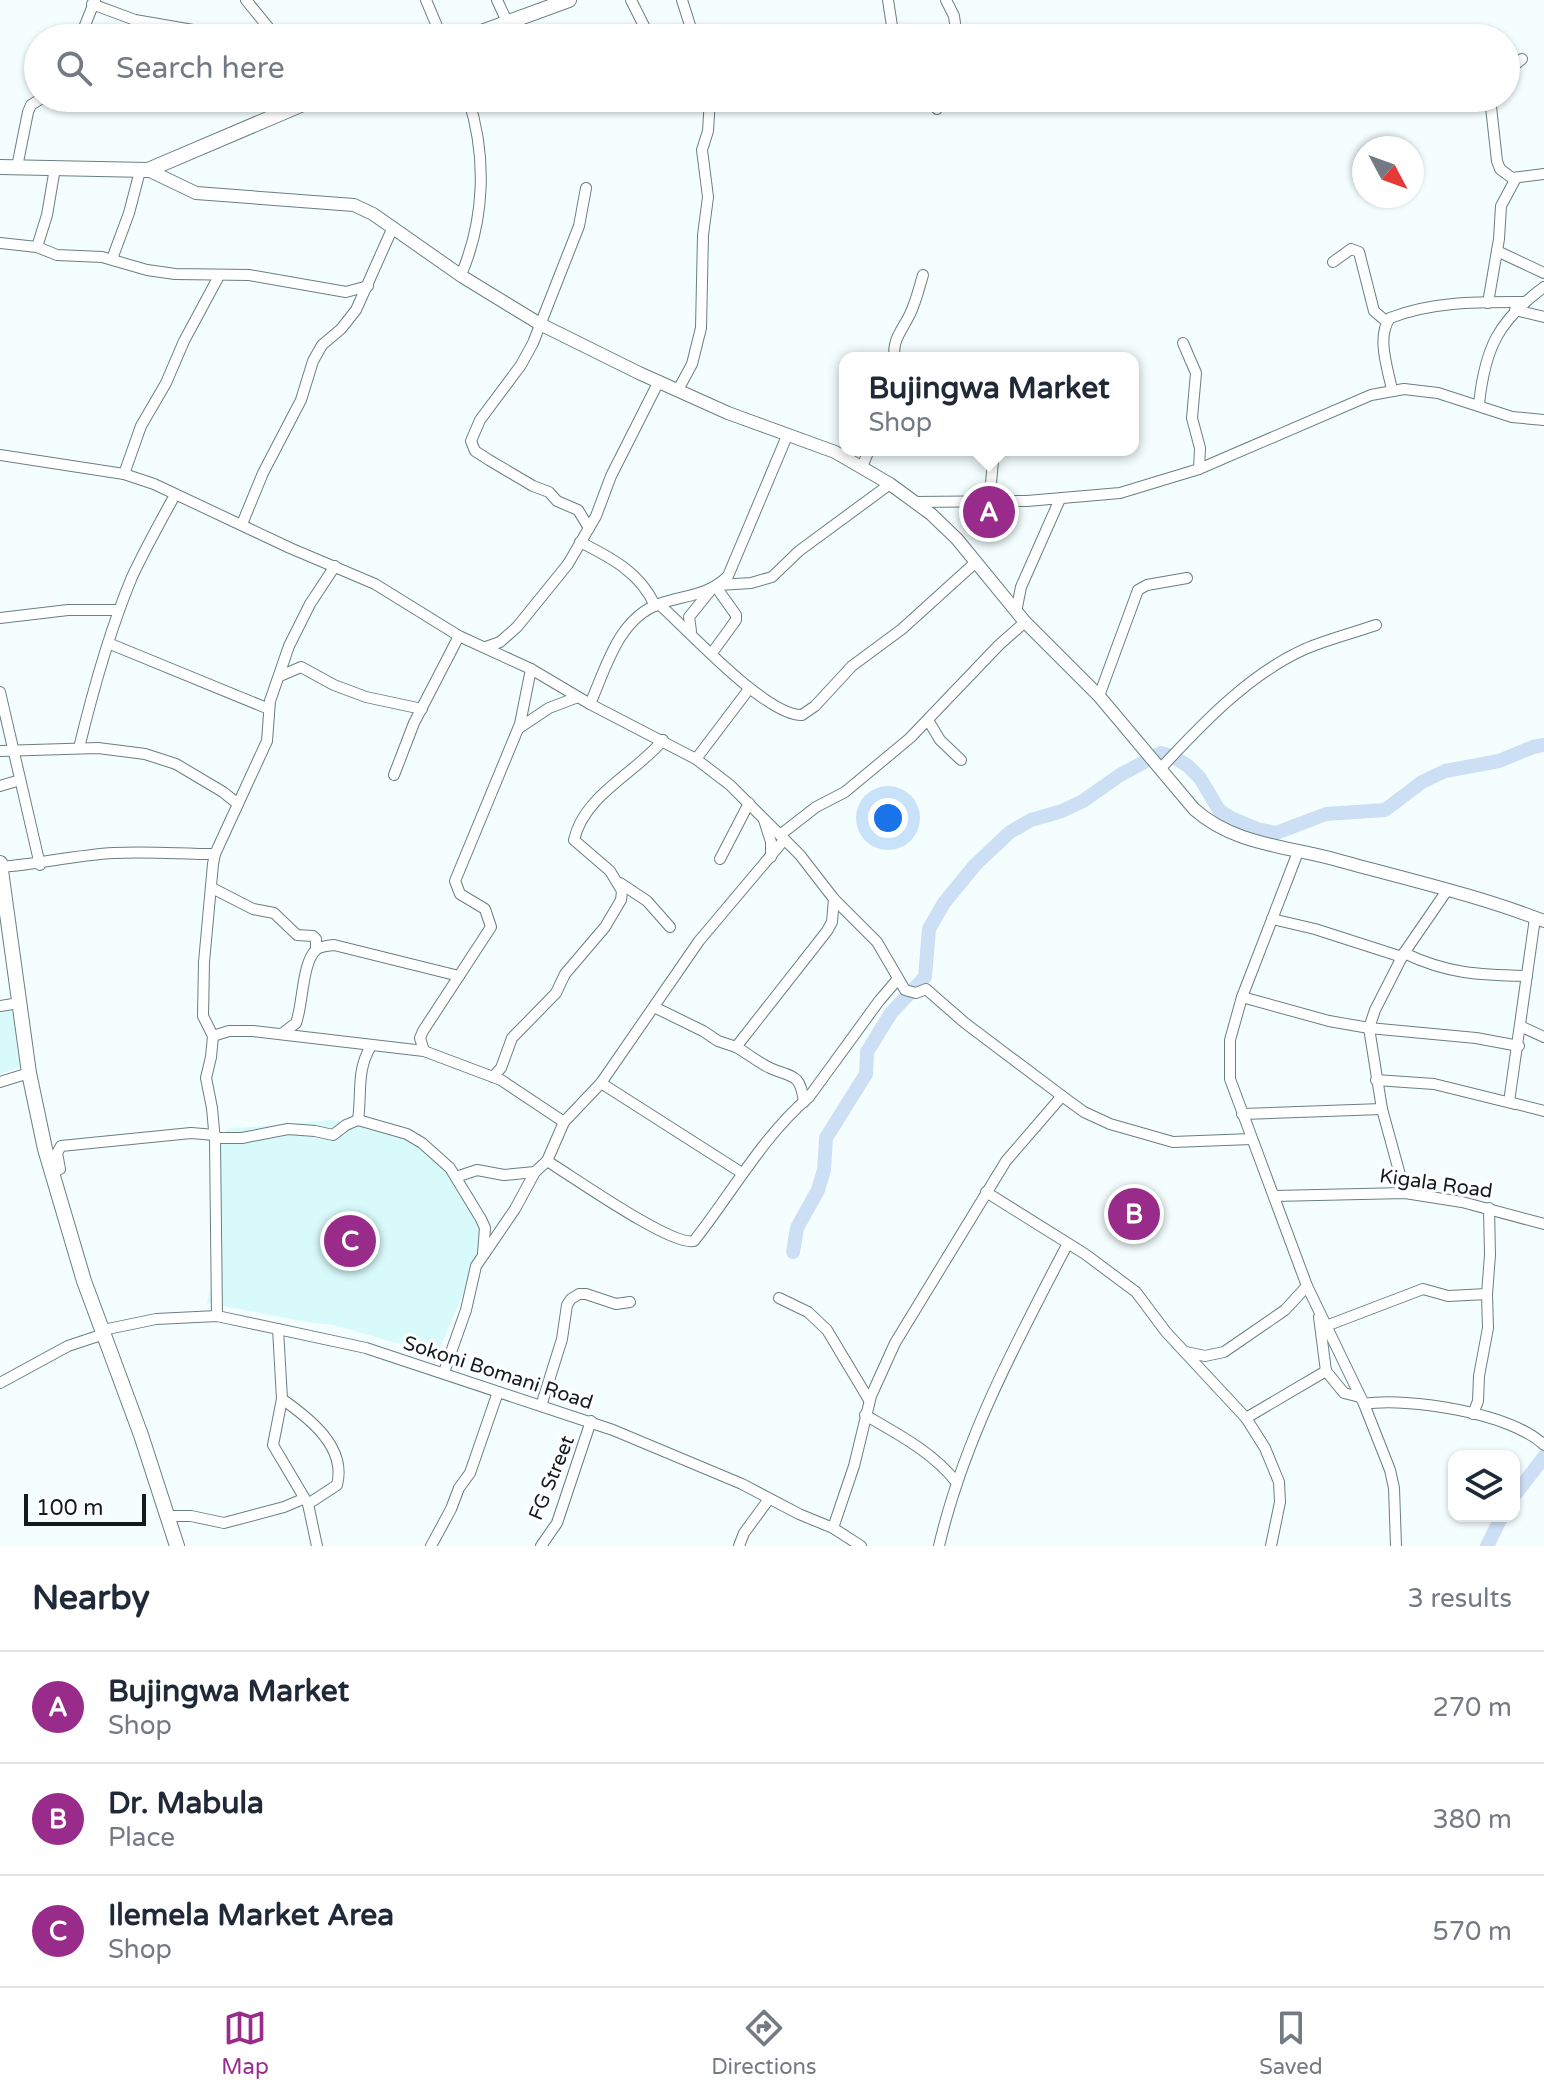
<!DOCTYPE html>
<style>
:root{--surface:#fff;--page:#f6f6f7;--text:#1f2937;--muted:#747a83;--line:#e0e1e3;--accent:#992b8b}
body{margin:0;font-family:"Varela Round",sans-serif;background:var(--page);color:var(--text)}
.controls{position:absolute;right:24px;bottom:24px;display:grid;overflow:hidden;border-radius:16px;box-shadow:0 2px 6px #0004}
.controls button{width:72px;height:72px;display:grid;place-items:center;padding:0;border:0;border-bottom:2px solid var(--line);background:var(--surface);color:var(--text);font:40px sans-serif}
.compass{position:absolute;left:1352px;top:136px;width:72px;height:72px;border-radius:50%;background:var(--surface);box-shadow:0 2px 6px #0004;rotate:131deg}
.scale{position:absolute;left:24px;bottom:20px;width:122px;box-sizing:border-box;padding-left:8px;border:4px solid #131c1c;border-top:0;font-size:22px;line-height:28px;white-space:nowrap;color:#131c1c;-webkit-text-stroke:6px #fff;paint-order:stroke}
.you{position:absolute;left:888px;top:818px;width:28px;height:28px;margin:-20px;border:6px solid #fff;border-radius:50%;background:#1a73e8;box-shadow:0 0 0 12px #1a73e833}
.badge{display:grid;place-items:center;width:52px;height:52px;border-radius:50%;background:var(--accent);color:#fff;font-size:26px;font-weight:700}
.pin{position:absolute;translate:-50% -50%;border:4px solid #fff;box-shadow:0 2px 8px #0006}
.popup{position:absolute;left:839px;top:352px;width:300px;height:104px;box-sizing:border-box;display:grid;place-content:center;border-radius:16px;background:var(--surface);filter:drop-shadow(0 2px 6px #0005);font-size:26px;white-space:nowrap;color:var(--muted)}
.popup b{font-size:30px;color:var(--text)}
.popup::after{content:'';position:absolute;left:50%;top:100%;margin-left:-16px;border:16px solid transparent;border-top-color:var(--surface)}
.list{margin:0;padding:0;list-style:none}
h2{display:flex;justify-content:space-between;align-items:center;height:104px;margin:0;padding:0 32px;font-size:34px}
h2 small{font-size:26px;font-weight:400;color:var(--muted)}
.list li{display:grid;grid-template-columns:52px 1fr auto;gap:24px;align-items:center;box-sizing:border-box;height:112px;padding:0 32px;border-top:2px solid var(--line)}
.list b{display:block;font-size:30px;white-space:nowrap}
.list p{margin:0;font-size:26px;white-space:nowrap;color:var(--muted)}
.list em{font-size:26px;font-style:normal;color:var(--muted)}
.icon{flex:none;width:44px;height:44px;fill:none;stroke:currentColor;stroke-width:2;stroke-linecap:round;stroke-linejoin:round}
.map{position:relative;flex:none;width:1544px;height:1546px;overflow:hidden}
.search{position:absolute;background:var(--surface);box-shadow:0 2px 6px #0004;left:24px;right:24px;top:24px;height:88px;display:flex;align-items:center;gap:20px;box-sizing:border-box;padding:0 28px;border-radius:44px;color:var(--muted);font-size:30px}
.sheet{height:440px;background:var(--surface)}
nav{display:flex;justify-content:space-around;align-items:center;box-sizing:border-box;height:112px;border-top:2px solid var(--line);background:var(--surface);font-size:22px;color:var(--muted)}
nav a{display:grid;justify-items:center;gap:4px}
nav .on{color:var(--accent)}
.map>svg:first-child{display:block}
.built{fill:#d9fafb}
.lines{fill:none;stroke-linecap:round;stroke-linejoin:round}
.river{stroke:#cddff4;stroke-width:14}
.minor-casing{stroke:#6a7f80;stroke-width:12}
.tertiary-casing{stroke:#6a7f80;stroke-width:14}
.secondary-casing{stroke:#6a7f80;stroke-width:16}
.minor{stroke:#fff;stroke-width:10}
.tertiary{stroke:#fff;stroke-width:12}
.secondary{stroke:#fff;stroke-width:14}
.labels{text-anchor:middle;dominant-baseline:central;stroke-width:6;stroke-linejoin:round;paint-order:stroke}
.street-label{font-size:20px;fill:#131c1c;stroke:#fff}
</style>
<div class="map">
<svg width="1544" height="1546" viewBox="0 0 1544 1546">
<rect width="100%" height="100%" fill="#f4fefe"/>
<!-- built -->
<g class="built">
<polygon points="13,1005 21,1067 0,1074 0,1007"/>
<polygon points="332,1120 359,1125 426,1144 448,1159 492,1226 437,1355 334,1325 307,1322 207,1303 218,1255 211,1218 219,1144 227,1129"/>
</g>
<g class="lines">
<!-- river -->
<g class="river">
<polyline points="793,1252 797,1228 818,1190 824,1170 826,1138 866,1074 867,1052 891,1013 925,977 929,929 944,903 975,865 1010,832 1031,820 1062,811 1083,801 1120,775 1161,753 1172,756 1188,766 1200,778 1219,810 1231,818 1257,829 1276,833 1326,814 1385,810 1422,782 1445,771 1499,761 1533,747 1544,745"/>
<polyline points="1514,1496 1544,1457"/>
<polyline points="1487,1546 1502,1516"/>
</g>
<defs>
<g id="minor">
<polyline points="246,0 277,38"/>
<polyline points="426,0 442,38"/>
<polyline points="497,0 508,24"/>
<polyline points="631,0 650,38"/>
<polyline points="682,0 694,38"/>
<polyline points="946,0 954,16 957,38"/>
<polyline points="92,4 135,20 216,34"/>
<polyline points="80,38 95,0"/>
<polyline points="886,38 892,26 888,0"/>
<polyline points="1506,72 1522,59"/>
<polyline points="1490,98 1497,161 1500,169 1512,178 1544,174"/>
<polyline points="937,109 939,98"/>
<polyline points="17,167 28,112 31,105 42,98"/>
<polyline points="586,188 579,226 533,343 521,365 480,420 471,441 475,451 489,460 533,486 549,492 557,501 578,510 589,528"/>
<polyline points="0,243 37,247 57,255 102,257 147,270 175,274 249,275 346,292 368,286"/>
<polyline points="37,247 47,215 55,168"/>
<polyline points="1497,251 1544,273"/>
<polyline points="112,259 129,213 140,171"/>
<polyline points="1333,262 1351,249 1359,252 1374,311 1387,322"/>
<path d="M 461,275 C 485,219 487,156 468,98"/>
<polyline points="1488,303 1499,239 1501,206 1516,178"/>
<polyline points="1515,310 1544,317"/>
<polyline points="1183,343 1196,373 1192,418 1200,448 1199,469"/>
<path d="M 895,358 C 891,341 903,329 910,314 C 916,302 919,288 923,275"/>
<polyline points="678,390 692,364 701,328 703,235 708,197 702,150 708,131 710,98"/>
<path d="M 1392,390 C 1388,369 1376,337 1390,318 C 1432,301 1480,302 1525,302"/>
<path d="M 1479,404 C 1485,348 1498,321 1544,287"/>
<polyline points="0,455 124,474 154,484 290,548 375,584 459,636 531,669 590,704 696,759 730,785 800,855 834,899 877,942 905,990 916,993 926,989 965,1023 1062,1096 1084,1112 1110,1124 1173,1142 1252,1139"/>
<polyline points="862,467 869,450"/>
<polyline points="124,474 141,426 166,383 184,341 219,276"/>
<polyline points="984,501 991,483 994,450"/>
<polyline points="915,502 1027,501 1120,493 1199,469 1371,395 1404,389 1438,393 1512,417 1544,420"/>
<polyline points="242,524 263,473 301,400 313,361 322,345 341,329 356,310 393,227"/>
<path d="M 580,542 C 610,557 641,573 655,606"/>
<polyline points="719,585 751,583 772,577 799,551 890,484"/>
<path d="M 659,604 C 688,630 766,716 802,715 L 815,706 L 852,666 L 902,629 L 976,562"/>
<polyline points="1016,612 1021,587 1060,499"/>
<polyline points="0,618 68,610 119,610"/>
<polyline points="691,631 689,617 710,591"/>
<polyline points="108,643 269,709"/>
<polyline points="486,647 500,642 517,627 568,564 596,516 611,476 659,381"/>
<polyline points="712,653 736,620 736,615 716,587"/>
<polyline points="280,676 301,667 334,685 366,697 422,709"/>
<polyline points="0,692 40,865"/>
<polyline points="1099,696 1138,590 1147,585 1187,578"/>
<path d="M 590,704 C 606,668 618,619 659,604 C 684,595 708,596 728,576 L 787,436"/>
<polyline points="928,720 940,740 961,760"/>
<polyline points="519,728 549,708 578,697"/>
<path d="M 79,748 C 93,690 109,632 132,577 C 145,549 160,522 175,495"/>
<polyline points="0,751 98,748 145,754 176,764 223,792 238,804"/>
<polyline points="696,759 749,689"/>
<path d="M 1161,768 C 1202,724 1249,674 1305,649 C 1328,639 1353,633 1376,625"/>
<polyline points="394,775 414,723 459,636"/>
<polyline points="0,786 20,780"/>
<polyline points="764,820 771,842 771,857"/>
<polyline points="780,835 816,807 845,792 910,738 999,645 1025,622"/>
<polyline points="1298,852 1242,997 1230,1040 1230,1079 1307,1286 1364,1404 1390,1470 1394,1488 1396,1546"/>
<polyline points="720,859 749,803"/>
<path d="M 1,867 C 39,864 76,855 114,853 C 148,851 181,854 215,854"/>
<polyline points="620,883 647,901 670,927"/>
<polyline points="212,888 253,909 274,913 297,935 313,936 316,939 316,949"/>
<polyline points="1535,918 1509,1102 1544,1111"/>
<polyline points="1272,919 1315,929 1402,957"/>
<path d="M 1404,953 C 1448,974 1479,975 1527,976"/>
<polyline points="1242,997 1329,1021 1369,1028 1476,1038 1519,1046"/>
<polyline points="0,1006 19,1003"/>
<polyline points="654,1007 703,1031 718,1041 736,1047 827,931 832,922 834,899"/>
<polyline points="1520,1026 1544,1037"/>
<path d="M 283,1033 L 296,1023 C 303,1005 302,962 316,950 C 320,946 328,946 334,945 L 459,976"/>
<polyline points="213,1036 229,1031 253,1031 424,1051 501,1080 564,1122"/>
<path d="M 736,1047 C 747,1053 759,1063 770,1068 C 792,1078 800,1072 804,1102"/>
<polyline points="424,1051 420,1038 423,1031 491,927 485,909 460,894 455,881 520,724 531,669"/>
<path d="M 493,1077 L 501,1068 L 512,1038 L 556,993 L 565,974 L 605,927 L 621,900 L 622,891 L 610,871 L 574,840 C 584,795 636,773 663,740"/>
<polyline points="1376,1080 1434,1084 1515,1104"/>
<polyline points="0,1082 29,1073"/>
<polyline points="601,1083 742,1173"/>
<polyline points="1242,1114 1382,1109"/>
<path d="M 358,1120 C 362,1092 356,1071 371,1046"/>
<polyline points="215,1138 242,1138 288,1129 315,1131 333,1135 346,1125 358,1120 407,1134 422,1143 450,1168 481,1219 485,1228 483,1253"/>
<path d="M 547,1161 C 572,1176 672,1247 694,1241 C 732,1193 763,1136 809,1097 L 879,1001 L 897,980"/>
<polyline points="52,1173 60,1169 57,1153 61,1146 191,1133 215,1135"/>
<polyline points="456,1177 477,1170 504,1175 535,1172"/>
<polyline points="986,1192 1085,1254 1136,1292 1166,1332 1246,1418 1265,1448 1279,1482 1280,1502 1271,1546"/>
<polyline points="1405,1193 1382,1109 1369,1028 1375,1010 1404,953 1448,889"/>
<polyline points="1274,1196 1405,1193 1462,1202 1544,1224"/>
<polyline points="779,1298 808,1312 827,1330 869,1400"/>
<polyline points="217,1316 215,1141 212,1108 206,1078 211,1057 213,1036 203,1016 204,962 213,864 215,854 267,741 270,701 289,646 310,604 335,566"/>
<polyline points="1326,1326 1423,1289 1448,1296 1487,1294"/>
<polyline points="278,1329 282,1399 273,1445 308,1504 317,1546"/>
<polyline points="103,1330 156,1319 217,1316 366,1348 613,1430 742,1484 799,1514 833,1528 861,1546"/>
<polyline points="1186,1352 1205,1356 1224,1352 1285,1310 1307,1286"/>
<polyline points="1326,1371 1344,1393 1360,1397"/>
<polyline points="444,1372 466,1310 476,1266 515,1209 535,1172 547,1161 564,1122 601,1083 699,941 784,840"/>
<polyline points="0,1383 68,1346 104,1334"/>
<path d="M 282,1399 C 309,1418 347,1447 337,1485 L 308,1504"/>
<path d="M 1364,1404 C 1408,1397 1511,1413 1544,1445"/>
<polyline points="541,1406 562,1339 567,1305 571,1299 579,1294 586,1294 616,1304 630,1302"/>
<polyline points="1473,1414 1478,1401 1479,1376 1488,1328 1487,1294 1490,1255 1489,1208"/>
<path d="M 865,1415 C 898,1434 934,1453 957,1483"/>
<polyline points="1246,1418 1326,1371 1319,1317"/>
<polyline points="168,1516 191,1516 224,1523 284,1507 303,1499"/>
<polyline points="833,1528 854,1466 871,1396 895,1343 1006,1161 1062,1096"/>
<polyline points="431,1546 451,1509 459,1488 470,1473 498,1392"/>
<polyline points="541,1546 557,1523 591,1421"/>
<polyline points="739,1546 744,1533 769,1499"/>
<path d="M 939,1546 C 964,1439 1017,1341 1067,1245"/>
</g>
<path id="tertiary" d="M 148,170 L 196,193 L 354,205 L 373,214 L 463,277 L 540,324 L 639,373 L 728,413 L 835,452 L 890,484 L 931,514 L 957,539 L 1025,622 L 1099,696 L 1194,809 C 1234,845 1287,846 1337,860 C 1406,879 1477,895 1544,921"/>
<g id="secondary">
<polyline points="465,38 569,0"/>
<polyline points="0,167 148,170 317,98"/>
<polyline points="0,863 29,1073 45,1149 84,1281 141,1435 177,1546"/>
</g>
</defs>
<!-- minor casing -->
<use href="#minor" class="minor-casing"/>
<!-- tertiary casing -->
<use href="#tertiary" class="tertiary-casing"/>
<!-- secondary casing -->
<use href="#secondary" class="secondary-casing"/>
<!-- minor -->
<use href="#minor" class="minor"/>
<!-- tertiary -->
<use href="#tertiary" class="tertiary"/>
<!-- secondary -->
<use href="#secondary" class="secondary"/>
</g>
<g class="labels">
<!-- street labels -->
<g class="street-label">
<text transform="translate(1436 1184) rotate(8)">Kigala Road</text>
<text transform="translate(498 1373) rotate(18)">Sokoni Bomani Road</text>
<text transform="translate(552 1478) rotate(-68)">FG Street</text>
</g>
</g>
</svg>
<div class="controls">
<button><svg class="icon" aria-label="layers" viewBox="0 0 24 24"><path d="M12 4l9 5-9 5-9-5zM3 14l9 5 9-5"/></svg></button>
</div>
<svg class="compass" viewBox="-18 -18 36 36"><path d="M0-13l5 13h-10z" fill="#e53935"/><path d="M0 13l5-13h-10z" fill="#747a83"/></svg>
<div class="scale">100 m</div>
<div class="you"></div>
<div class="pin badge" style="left:989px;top:512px">A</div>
<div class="popup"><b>Bujingwa Market</b>Shop</div>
<div class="pin badge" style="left:1134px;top:1214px">B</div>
<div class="pin badge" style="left:350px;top:1241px">C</div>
<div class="search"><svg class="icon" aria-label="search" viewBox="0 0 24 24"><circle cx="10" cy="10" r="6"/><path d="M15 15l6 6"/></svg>Search here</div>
</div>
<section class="sheet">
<h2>Nearby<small>3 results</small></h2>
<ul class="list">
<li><span class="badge">A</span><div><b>Bujingwa Market</b><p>Shop</p></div><em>270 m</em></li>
<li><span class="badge">B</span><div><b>Dr. Mabula</b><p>Place</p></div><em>380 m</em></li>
<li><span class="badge">C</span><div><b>Ilemela Market Area</b><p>Shop</p></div><em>570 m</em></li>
</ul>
</section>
<nav>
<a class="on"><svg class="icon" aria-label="map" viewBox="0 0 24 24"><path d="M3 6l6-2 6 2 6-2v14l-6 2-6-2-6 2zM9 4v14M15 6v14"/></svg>Map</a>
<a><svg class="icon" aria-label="directions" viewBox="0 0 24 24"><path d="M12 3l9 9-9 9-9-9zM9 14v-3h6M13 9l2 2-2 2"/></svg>Directions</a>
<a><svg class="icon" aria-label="saved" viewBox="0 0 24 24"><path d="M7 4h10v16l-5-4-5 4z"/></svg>Saved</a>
</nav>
